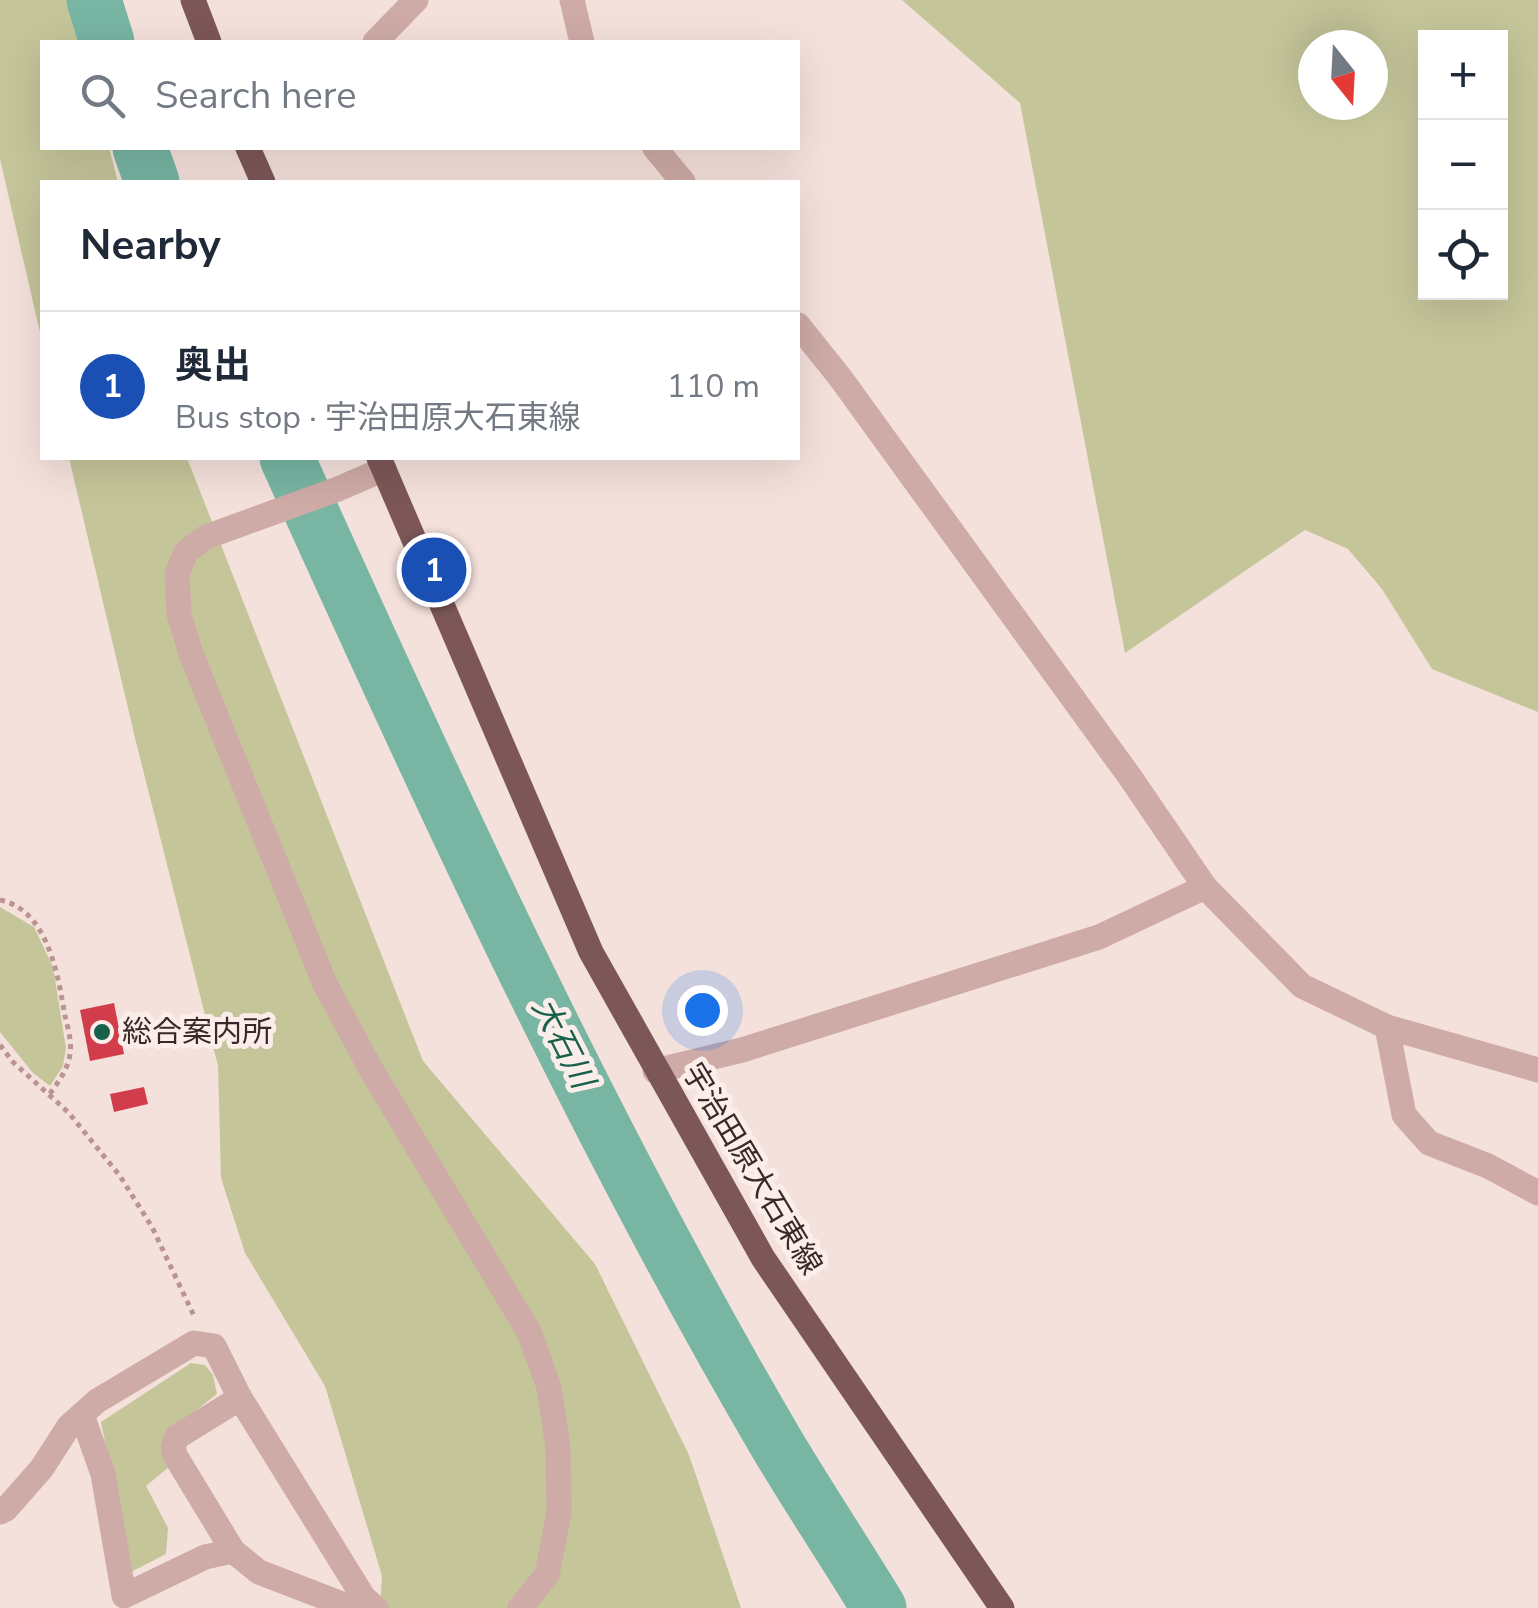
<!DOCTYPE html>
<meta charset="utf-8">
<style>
:root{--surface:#fff;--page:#f2f2f3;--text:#1f2937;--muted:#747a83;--line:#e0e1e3;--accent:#db2777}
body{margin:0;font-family:"Nunito Sans","Noto Sans JP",sans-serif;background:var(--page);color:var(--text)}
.controls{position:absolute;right:30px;top:30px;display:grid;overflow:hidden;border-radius:0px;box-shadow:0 10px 40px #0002}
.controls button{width:90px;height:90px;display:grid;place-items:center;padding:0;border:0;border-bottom:2px solid var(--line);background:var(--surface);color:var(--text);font:50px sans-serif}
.compass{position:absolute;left:1298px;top:30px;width:90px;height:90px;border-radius:50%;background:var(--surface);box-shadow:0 10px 40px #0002;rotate:162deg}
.you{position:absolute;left:702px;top:1010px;width:35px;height:35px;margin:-25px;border:8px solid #fff;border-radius:50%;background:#1a73e8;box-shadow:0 0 0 15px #1a73e833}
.badge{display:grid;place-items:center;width:65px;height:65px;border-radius:50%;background:var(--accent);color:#fff;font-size:32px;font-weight:700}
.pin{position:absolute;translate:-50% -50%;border:5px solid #fff;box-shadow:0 2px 10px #0006}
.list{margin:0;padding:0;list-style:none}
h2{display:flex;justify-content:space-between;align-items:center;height:130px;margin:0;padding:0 40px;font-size:42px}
h2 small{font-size:32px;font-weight:400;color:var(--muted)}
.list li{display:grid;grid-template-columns:65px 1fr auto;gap:30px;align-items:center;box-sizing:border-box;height:150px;padding:0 40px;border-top:2px solid var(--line)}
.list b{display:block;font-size:38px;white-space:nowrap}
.list p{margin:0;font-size:32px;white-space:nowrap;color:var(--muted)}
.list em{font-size:32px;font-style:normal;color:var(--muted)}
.icon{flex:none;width:55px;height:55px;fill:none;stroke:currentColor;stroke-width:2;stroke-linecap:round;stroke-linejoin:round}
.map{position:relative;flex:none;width:1538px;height:1608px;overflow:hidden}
.search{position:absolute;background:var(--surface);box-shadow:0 10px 40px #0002;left:40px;top:40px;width:760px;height:110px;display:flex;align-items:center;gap:25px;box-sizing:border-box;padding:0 35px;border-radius:0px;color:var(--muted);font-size:38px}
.panel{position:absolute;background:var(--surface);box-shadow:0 10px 40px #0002;left:40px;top:180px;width:760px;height:280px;border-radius:0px}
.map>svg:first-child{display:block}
.green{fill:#c5c59a;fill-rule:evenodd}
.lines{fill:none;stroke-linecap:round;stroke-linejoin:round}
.river{stroke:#78b5a3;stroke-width:55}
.building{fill:#d23d4b}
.path{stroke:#ba9490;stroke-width:5;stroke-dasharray:5 5;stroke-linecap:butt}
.minor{stroke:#ceaba6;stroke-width:25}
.major{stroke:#7d5758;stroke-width:25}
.poi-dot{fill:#19604c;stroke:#fbede9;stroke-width:4}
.labels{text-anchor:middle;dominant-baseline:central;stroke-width:10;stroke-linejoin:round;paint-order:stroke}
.poi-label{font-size:30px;fill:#3a2828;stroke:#fbede9;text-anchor:start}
.street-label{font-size:30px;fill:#3a2828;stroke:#fbede9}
.water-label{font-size:32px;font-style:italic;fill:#19604c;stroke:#fbede9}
</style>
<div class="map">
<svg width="1538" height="1608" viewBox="0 0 1538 1608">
<rect width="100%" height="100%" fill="#f5e1dc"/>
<!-- green -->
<g class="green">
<polygon points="0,0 72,0 83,42 42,42 42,148 109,148 118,182 42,182 42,341 0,159"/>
<path d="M 902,0 L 1538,0 L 1538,712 L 1432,669 L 1382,589 L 1348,549 L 1305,530 L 1125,653 L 1020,103 ZM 1426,38 L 1500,38 L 1500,292 L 1426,292 ZM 1313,45 L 1373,45 L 1373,105 L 1313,105 Z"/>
<polygon points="69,458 187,458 423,1061 595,1264 689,1455 741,1608 380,1608 382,1576 325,1386 245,1253 221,1178 218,1066 136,742"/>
<polygon points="0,907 34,927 53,967 66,1048 63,1066 50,1086 33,1073 0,1032"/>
<polygon points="191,1363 205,1365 213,1375 217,1394 166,1434 160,1449 170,1466 146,1486 168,1528 166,1554 131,1572 101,1422"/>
</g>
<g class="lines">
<!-- river -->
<g class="river">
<polyline points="94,0 107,42"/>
<polyline points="140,148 152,182"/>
<path d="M 287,458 C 437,791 590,1125 775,1441 C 808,1497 845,1552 879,1608"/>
</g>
</g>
<!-- building -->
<g class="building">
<polygon points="114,1003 124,1054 90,1061 80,1010"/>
<polygon points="144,1087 148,1104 114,1112 110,1094"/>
</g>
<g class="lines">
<!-- path -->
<g class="path">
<path d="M 0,900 C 48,910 58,975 65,1016 C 68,1028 72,1042 70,1054 C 68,1070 58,1082 49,1095"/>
<polyline points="0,1045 13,1062 69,1113 120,1176 152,1227 195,1318"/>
</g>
<!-- minor -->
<g class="minor">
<polyline points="572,0 582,42"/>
<polyline points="375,42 416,0"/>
<polyline points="655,148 683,182"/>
<polyline points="798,325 839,376 1130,777 1205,887 1302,986 1387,1027 1538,1070"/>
<polyline points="384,469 338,489 206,537 186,552 177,574 179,614 191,654 325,984 373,1073 529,1332 549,1387 558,1448 559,1513 547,1575 520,1608"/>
<polyline points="1387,1027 1404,1115 1429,1143 1488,1166 1538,1193"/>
<polyline points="655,1071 742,1050 1099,937 1205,887"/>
<polyline points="240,1398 177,1437 173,1448 176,1457 233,1551 259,1572 352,1608"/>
<polyline points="82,1415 103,1474 124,1596 205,1557 233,1551"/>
<polyline points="0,1512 6,1509 42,1468 69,1426 97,1401 194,1343 214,1346 240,1398 364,1598 376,1608"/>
</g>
<!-- major -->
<g class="major">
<polyline points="193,0 209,42"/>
<polyline points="248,148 263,182"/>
<polyline points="379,458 591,952 763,1258 1002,1608"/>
</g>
</g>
<!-- markers -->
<circle class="poi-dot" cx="102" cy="1032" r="10"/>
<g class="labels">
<!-- poi labels -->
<g class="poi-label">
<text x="122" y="1032">総合案内所</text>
</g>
<!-- street labels -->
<g class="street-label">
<text transform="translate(752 1169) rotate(59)">宇治田原大石東線</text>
</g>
<!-- water labels -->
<g class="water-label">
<text transform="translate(563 1043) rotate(63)">大石川</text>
</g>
</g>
</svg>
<div class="controls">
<button>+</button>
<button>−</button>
<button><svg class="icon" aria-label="locate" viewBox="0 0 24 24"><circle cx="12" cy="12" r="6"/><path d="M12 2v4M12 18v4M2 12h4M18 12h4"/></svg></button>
</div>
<svg class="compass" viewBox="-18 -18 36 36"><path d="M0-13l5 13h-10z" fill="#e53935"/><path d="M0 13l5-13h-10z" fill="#747a83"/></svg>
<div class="you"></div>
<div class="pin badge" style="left:434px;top:570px;background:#1a4fb4">1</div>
<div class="search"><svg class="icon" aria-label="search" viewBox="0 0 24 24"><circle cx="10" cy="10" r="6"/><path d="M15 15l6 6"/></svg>Search here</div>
<section class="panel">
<h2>Nearby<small></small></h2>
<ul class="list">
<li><span class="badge" style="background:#1a4fb4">1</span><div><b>奥出</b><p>Bus stop · 宇治田原大石東線</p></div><em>110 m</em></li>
</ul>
</section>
</div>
